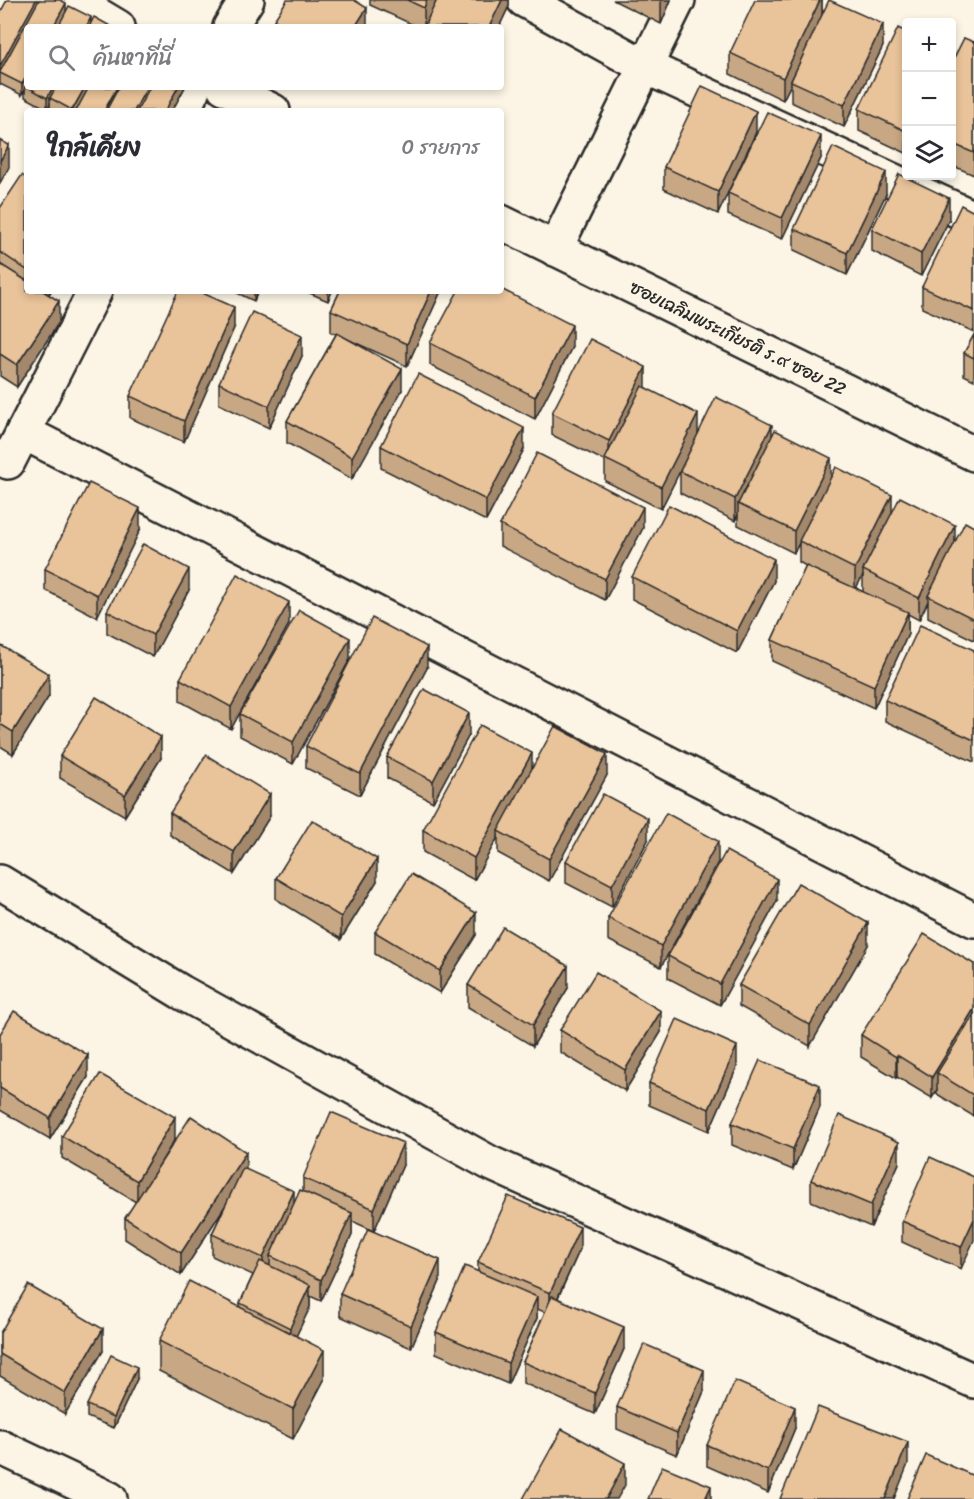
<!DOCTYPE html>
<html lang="th">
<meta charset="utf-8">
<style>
:root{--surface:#fff;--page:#f2f2f3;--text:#2b2b33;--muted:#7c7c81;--line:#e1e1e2}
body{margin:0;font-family:Sriracha,"Playpen Sans Thai",sans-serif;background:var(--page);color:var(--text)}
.controls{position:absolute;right:18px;top:18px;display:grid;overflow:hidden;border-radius:6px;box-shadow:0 3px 9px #0003}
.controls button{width:54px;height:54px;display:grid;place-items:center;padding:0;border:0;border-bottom:2px solid var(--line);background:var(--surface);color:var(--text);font:30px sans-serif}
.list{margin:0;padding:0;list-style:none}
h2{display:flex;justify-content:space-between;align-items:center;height:78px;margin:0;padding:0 24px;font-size:26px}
h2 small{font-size:20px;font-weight:400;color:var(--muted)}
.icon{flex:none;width:33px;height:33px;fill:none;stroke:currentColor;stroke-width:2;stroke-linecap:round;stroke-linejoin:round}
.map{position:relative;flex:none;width:974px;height:1499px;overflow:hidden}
.search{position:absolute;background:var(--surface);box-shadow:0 3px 9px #0003;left:24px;top:24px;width:480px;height:66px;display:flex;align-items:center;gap:15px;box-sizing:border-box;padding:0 21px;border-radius:6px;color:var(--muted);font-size:22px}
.panel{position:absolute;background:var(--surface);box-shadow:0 3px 9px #0003;left:24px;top:108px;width:480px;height:186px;border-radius:6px}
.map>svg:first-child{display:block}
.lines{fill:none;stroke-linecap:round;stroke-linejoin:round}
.street-casing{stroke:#2b2b2b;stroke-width:38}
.street{stroke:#fcf5e5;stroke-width:33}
.wall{fill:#c8a884;stroke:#2b2b2b;stroke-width:1.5;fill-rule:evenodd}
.shaded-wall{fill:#a3886c;stroke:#2b2b2b;stroke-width:1.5}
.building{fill:#e9c39a;stroke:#2b2b2b;stroke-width:1.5}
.labels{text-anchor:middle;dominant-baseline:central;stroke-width:4.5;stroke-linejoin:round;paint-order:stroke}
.street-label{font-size:18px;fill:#2b2b2b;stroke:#fcf5e5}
</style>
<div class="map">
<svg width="974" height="1499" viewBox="0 0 974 1499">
<rect width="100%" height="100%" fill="#fcf5e5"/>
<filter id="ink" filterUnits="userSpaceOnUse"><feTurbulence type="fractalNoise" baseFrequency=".0167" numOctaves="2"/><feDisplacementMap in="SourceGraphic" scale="12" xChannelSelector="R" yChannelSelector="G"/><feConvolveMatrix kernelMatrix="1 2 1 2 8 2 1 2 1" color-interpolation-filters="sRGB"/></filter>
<g filter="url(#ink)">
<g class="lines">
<defs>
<g id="street">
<polyline points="73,0 118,27"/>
<polyline points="524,0 646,67 974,218"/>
<polyline points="230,27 247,0"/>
<polyline points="224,87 273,111"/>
<polyline points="183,111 194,87"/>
<polyline points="501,222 974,454"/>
<polyline points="555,249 678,0"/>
<polyline points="23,432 974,920"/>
<polyline points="0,457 8,462 95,291"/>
<polyline points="0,882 181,992 490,1163 974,1381"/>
<polyline points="0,1447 110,1499"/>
</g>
</defs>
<!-- street casing -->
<use href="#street" class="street-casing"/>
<!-- street -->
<use href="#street" class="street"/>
</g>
<!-- wall -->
<g class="wall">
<polygon points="370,0 509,0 509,6 499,27 418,27 370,5"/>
<polygon points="613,0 671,0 661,24"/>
<polygon points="822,0 822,15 883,46 844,127 791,102 791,84 783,100 730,74 730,53"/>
<polygon points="66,11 91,23 112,27 27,27 27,87 185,87 172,111 54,111 50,109 50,104 47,109 25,97 25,90 22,95 0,84 0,13"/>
<polygon points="274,20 367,27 274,27"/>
<polygon points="906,32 906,153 859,131 859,109"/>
<polygon points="974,42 974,175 951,165 951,64"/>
<polygon points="756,132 718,214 664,189 664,167"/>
<polygon points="821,158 782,239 728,215 728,193"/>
<polygon points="27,179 27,291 51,291 49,295 59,322 17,387 0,376 0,208"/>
<polygon points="886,194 847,275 794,250 794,229"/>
<polygon points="974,212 974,332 922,308 922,287"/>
<polygon points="949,220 921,276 872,251 872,229"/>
<polygon points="233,291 258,291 254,301"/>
<polygon points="305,291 332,291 328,301"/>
<polygon points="340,291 441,291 407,366 345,338 402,390 352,479 287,443 287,421 336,334 331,332 331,310"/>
<polygon points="234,328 184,442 130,418 130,396"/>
<polygon points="974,335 974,380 964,375 964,353"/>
<polygon points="430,343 572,347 535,419 430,365"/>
<polygon points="302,356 269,428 219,404 219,383"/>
<path d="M 646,388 L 698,434 L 772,436 L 831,478 L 892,513 L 955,542 L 974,527 L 974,640 L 928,617 L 928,601 L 919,620 L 908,614 L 908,634 L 874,708 L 772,661 L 772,640 L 806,566 L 799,562 L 799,543 L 794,553 L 738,525 L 738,514 L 735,521 L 680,493 L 680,471 L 661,509 L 605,481 L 605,461 L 552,435 L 552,413 ZM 863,575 L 863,592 L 856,588 Z"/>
<polygon points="381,446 524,449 486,521 381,468"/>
<polygon points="500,525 643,528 605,600 500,546"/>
<polygon points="140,530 97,617 45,590 45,569"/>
<polygon points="632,577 774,581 737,653 632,599"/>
<polygon points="189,590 153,657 107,633 107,611"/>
<polygon points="289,624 231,729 180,701 180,679"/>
<polygon points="0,645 49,696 13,754 0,746"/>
<polygon points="974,650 974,762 885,721 885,700"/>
<polygon points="350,659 293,764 240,736 240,714"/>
<polygon points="427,668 360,795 306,768 306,746"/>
<polygon points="469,735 433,802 387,778 387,757"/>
<polygon points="60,756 161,758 125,816 60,778"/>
<polygon points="532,769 607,775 549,881 498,853 498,837 474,880 423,852 423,830"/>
<polygon points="170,813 270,816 234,874 170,835"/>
<polygon points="648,840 612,907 566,883 566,861"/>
<polygon points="718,862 661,967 608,940 608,918"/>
<polygon points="276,878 377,881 341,939 276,899"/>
<polygon points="777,901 720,1005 668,978 668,956"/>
<polygon points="375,932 476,935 440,993 375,954"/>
<polygon points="868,945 810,1046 739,1006 739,985"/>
<polygon points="974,964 973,1116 937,1094 937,1090 932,1098 897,1077 896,1078 861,1057 861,1035"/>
<polygon points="468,985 568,988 533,1046 468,1007"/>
<polygon points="560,1030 661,1032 625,1091 560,1052"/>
<polygon points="0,1034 88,1077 50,1139 0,1110"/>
<polygon points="737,1067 709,1131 649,1105 649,1083"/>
<polygon points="820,1107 793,1170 732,1145 732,1123"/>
<polygon points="62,1136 175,1139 151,1179 246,1170 294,1203 303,1191 303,1178 403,1165 374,1231 352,1221 352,1235 321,1301 310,1296 310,1307 296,1336 324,1380 293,1439 159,1371 159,1341 240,1307 240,1303 253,1275 212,1256 212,1234 225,1206 181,1275 125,1239 125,1218 136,1202 62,1158"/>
<polygon points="899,1163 871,1227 811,1201 811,1180"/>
<polygon points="974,1177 961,1269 902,1242 902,1221"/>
<polygon points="580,1249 558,1298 624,1349 595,1414 523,1383 523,1362 545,1312 537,1309 537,1318 508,1384 436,1353 436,1332 478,1271 478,1262"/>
<polygon points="440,1281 411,1348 340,1316 340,1294"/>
<polygon points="0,1333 103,1351 65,1414 0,1376"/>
<polygon points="137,1379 114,1428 87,1417 87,1405"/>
<polygon points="704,1391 677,1455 617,1429 617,1407"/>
<polygon points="795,1428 768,1493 707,1466 707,1445"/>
</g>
<!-- shaded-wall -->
<g class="shaded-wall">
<polygon points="36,0 40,0 0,73 0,66"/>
<polygon points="427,0 437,0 424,27 424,8"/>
<polygon points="502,0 509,0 509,6 499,27 489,27"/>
<polygon points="662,0 671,0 661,24 661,2"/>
<polygon points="820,0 822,0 822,18 791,81 791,84 783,100 783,78"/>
<polygon points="66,3 66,15 60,27 53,27"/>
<polygon points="367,8 367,27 355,27"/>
<polygon points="91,17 91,27 86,27"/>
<polygon points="883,24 883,46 844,127 844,105"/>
<polygon points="27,75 27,86 25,86 25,90 22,95 22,84"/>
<polygon points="53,87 59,87 50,98 50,104 47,109 47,98"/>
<polygon points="85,87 91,87 78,111 72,111"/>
<polygon points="117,87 123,87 110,111 104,111"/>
<polygon points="147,87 154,87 140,111 134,111"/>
<polygon points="178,87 185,87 172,111 165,111"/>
<polygon points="756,111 756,132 718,214 718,192"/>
<polygon points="821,136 821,158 782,239 782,218"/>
<polygon points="9,145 9,167 0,183 0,161"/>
<polygon points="886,172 886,194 847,275 847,253"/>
<polygon points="949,198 949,220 921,276 921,254"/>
<polygon points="44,291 51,291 44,302"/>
<polygon points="254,291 258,291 254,301"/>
<polygon points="328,291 332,291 328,301"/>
<polygon points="431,291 441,291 407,366 407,344"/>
<polygon points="59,301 59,322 17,387 17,365"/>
<polygon points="234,307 234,328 184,442 184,421"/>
<polygon points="572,325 572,347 535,419 535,397"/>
<polygon points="302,335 302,356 269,428 269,406"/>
<polygon points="646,367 646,389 609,462 609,441"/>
<polygon points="402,369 402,390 352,479 352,457"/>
<polygon points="698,414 698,435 661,509 661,487"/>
<polygon points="772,425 772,446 738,504 738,514 735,521 735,499"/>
<polygon points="524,428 524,449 486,521 486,500"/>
<polygon points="831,458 831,479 794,553 794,531"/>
<polygon points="892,495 892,517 863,570 863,575 855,590 855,569"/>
<polygon points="643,507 643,528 605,600 605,579"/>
<polygon points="140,508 140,530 97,617 97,595"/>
<polygon points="955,525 955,546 928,596 928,601 919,620 919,598"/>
<polygon points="774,559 774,581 737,653 737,631"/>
<polygon points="189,569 189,590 153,657 153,635"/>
<polygon points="289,602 289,624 231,729 231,707"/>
<polygon points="908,612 908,634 874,708 874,686"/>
<polygon points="350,638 350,659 293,764 293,742"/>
<polygon points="427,647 427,668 360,795 360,774"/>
<polygon points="49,674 49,696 13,754 13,732"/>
<polygon points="469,713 469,735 433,802 433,781"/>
<polygon points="161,737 161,758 125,816 125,795"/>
<polygon points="532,753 532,775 498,831 498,837 474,880 474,858"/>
<polygon points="607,754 607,775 549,881 549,859"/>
<polygon points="270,794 270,816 234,874 234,852"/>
<polygon points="648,818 648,840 612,907 612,885"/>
<polygon points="718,841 718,862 661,967 661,946"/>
<polygon points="377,859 377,881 341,939 341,917"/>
<polygon points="777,879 777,901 720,1005 720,984"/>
<polygon points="476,913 476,935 440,993 440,971"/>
<polygon points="868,923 868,945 810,1046 810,1025"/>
<polygon points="568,966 568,988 533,1046 533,1025"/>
<polygon points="974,1009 974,1031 937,1073 937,1090 932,1098 932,1077"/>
<polygon points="661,1011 661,1032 625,1091 625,1070"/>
<polygon points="737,1046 737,1067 709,1131 709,1109"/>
<polygon points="88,1055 88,1077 50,1139 50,1118"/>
<polygon points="897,1055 897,1077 896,1078 896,1057"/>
<polygon points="820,1085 820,1107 793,1170 793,1149"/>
<polygon points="974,1093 974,1114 973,1116 973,1095"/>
<polygon points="175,1117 175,1139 137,1202 137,1181"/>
<polygon points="899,1142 899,1163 871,1227 871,1205"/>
<polygon points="403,1143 403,1165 374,1231 374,1209"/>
<polygon points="246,1152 246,1173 181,1275 181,1253"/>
<polygon points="294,1191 294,1213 270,1256 270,1265 263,1280 263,1258"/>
<polygon points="352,1213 352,1235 321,1301 321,1280"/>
<polygon points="974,1219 974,1240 961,1269 961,1247"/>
<polygon points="580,1227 580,1249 550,1314 550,1293"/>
<polygon points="440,1260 440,1281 411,1348 411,1326"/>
<polygon points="310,1285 310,1307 290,1349 290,1328"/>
<polygon points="537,1297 537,1318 508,1384 508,1363"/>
<polygon points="624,1327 624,1349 595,1414 595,1393"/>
<polygon points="103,1329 103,1351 65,1414 65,1393"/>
<polygon points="324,1350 324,1380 293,1439 293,1409"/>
<polygon points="137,1367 137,1379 114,1428 114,1417"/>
<polygon points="704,1370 704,1391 677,1455 677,1433"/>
<polygon points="795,1407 795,1428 768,1493 768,1471"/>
<polygon points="908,1442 908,1464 894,1499 885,1499"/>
<polygon points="625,1463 625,1485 617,1499 606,1499"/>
<polygon points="711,1486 711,1499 705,1499"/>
</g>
<!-- building -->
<g class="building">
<polygon points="7,0 36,0 0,66 0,13"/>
<polygon points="39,0 60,0 66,3 53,27 27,27 27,75 22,84 0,73 0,72"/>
<polygon points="287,0 354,0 367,8 355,27 287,27 274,20"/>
<polygon points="407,0 427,0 424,8"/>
<polygon points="437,0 502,0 489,27 424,27"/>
<polygon points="755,0 820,0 783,78 730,53"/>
<polygon points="829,0 883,24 844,105 791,81"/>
<polygon points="69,6 91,17 86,27 58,27"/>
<polygon points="94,17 112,27 89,27"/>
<polygon points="898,28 906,32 906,131 859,109"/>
<polygon points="964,38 974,42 974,153 951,143 951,64"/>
<polygon points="702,86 756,111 718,192 664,167"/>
<polygon points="28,87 53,87 47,98"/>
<polygon points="56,87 85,87 72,110 50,98"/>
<polygon points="89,87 117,87 104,111 76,111"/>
<polygon points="119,87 147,87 134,111 106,111"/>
<polygon points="150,87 178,87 165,111 137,111"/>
<polygon points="767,112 821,136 782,218 728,193"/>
<polygon points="0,140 9,145 0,161"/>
<polygon points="833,147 886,172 847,253 794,229"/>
<polygon points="899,174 949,198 921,254 872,229"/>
<polygon points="22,175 27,179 27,270 0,252 0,208"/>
<polygon points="961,205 974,212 974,311 922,287"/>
<polygon points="0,264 27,281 27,291 43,291 59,301 17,365 0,354"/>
<polygon points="501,289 572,325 535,397 430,343 458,291 501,291"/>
<polygon points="178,291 198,291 234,307 184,421 130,396"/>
<polygon points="340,291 431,291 407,344 331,310"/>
<polygon points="252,312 302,335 269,406 219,383"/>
<polygon points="337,333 402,369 352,457 287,421"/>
<polygon points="974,335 974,358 964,353"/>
<polygon points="590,339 646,367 609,441 552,413"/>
<polygon points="418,374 524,428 486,500 381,446"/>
<polygon points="642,386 698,414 661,487 605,459"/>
<polygon points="716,397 772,425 735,499 680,471"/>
<polygon points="775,430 831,458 794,531 738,504"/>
<polygon points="537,453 643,507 605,579 500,525"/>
<polygon points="836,467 892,495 855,569 799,541"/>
<polygon points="89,483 140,508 97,595 45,569"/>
<polygon points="900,497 955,525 919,598 863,570"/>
<polygon points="669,505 774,559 737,631 632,577"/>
<polygon points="965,522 974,527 974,619 928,596"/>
<polygon points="143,544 189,569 153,635 107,611"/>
<polygon points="806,566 908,612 874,686 772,640"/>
<polygon points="237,574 289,602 231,707 180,679"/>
<polygon points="299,610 350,638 293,742 240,714"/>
<polygon points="372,618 427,647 360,774 306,746"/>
<polygon points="920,625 974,650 974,740 885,700"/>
<polygon points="0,645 49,674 13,732 0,724"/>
<polygon points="424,689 469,713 433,781 387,757"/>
<polygon points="96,697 161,737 125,795 60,756"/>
<polygon points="480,725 532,753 474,858 423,830"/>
<polygon points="555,726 607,754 549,859 498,831"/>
<polygon points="206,755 270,794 234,852 170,813"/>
<polygon points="603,794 648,818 612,885 566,861"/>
<polygon points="666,813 718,841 661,946 608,918"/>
<polygon points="312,820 377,859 341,917 276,878"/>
<polygon points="726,851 777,879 720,984 668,956"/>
<polygon points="411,874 476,913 440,971 375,932"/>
<polygon points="798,883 868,923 810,1025 739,985"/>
<polygon points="503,927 568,966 533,1025 468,985"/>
<polygon points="924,934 974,964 974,1009 932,1077 897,1055 896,1057 861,1035"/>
<polygon points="596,972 661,1011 625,1070 560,1030"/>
<polygon points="14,1011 88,1055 50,1118 0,1088 0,1034"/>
<polygon points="974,1014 974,1093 973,1095 937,1073"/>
<polygon points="677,1019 737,1046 709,1109 649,1083"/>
<polygon points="760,1060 820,1085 793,1149 732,1123"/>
<polygon points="100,1074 175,1117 137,1181 62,1136"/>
<polygon points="331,1112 403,1143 374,1209 303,1178"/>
<polygon points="839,1115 899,1142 871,1205 811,1180"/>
<polygon points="191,1116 246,1152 181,1253 125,1218"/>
<polygon points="930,1157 974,1177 974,1219 961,1247 902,1221"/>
<polygon points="243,1168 294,1191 263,1258 212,1234"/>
<polygon points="300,1190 352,1213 321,1280 270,1256"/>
<polygon points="508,1196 580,1227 550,1293 478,1262"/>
<polygon points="368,1229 440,1260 411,1326 340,1294"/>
<polygon points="260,1261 310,1285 290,1328 240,1303"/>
<polygon points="465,1266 537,1297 508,1363 436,1332"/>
<polygon points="189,1281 324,1350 293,1409 159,1341"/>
<polygon points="28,1285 103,1329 65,1393 0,1354 0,1333"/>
<polygon points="552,1296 624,1327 595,1393 523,1362"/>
<polygon points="644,1344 704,1370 677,1433 617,1407"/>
<polygon points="111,1355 137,1367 114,1417 87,1405"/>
<polygon points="735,1381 795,1407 768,1471 707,1445"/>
<polygon points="818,1407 908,1442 885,1499 780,1499"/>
<polygon points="562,1429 625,1463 606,1499 523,1499"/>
<polygon points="926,1455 974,1476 974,1499 907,1499"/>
<polygon points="662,1466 711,1486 705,1499 648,1499"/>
</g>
</g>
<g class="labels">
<!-- street labels -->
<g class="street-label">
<text transform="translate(738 338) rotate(26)">ซอยเฉลิมพระเกียรติ ร.๙ ซอย 22</text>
</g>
</g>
</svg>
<div class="controls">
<button>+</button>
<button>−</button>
<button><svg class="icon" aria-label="layers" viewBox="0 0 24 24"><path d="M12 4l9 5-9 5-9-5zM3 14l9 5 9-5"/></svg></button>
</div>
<div class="search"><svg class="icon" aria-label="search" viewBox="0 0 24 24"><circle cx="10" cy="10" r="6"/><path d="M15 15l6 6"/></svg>ค้นหาที่นี่</div>
<section class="panel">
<h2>ใกล้เคียง<small>0 รายการ</small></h2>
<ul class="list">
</ul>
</section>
</div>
